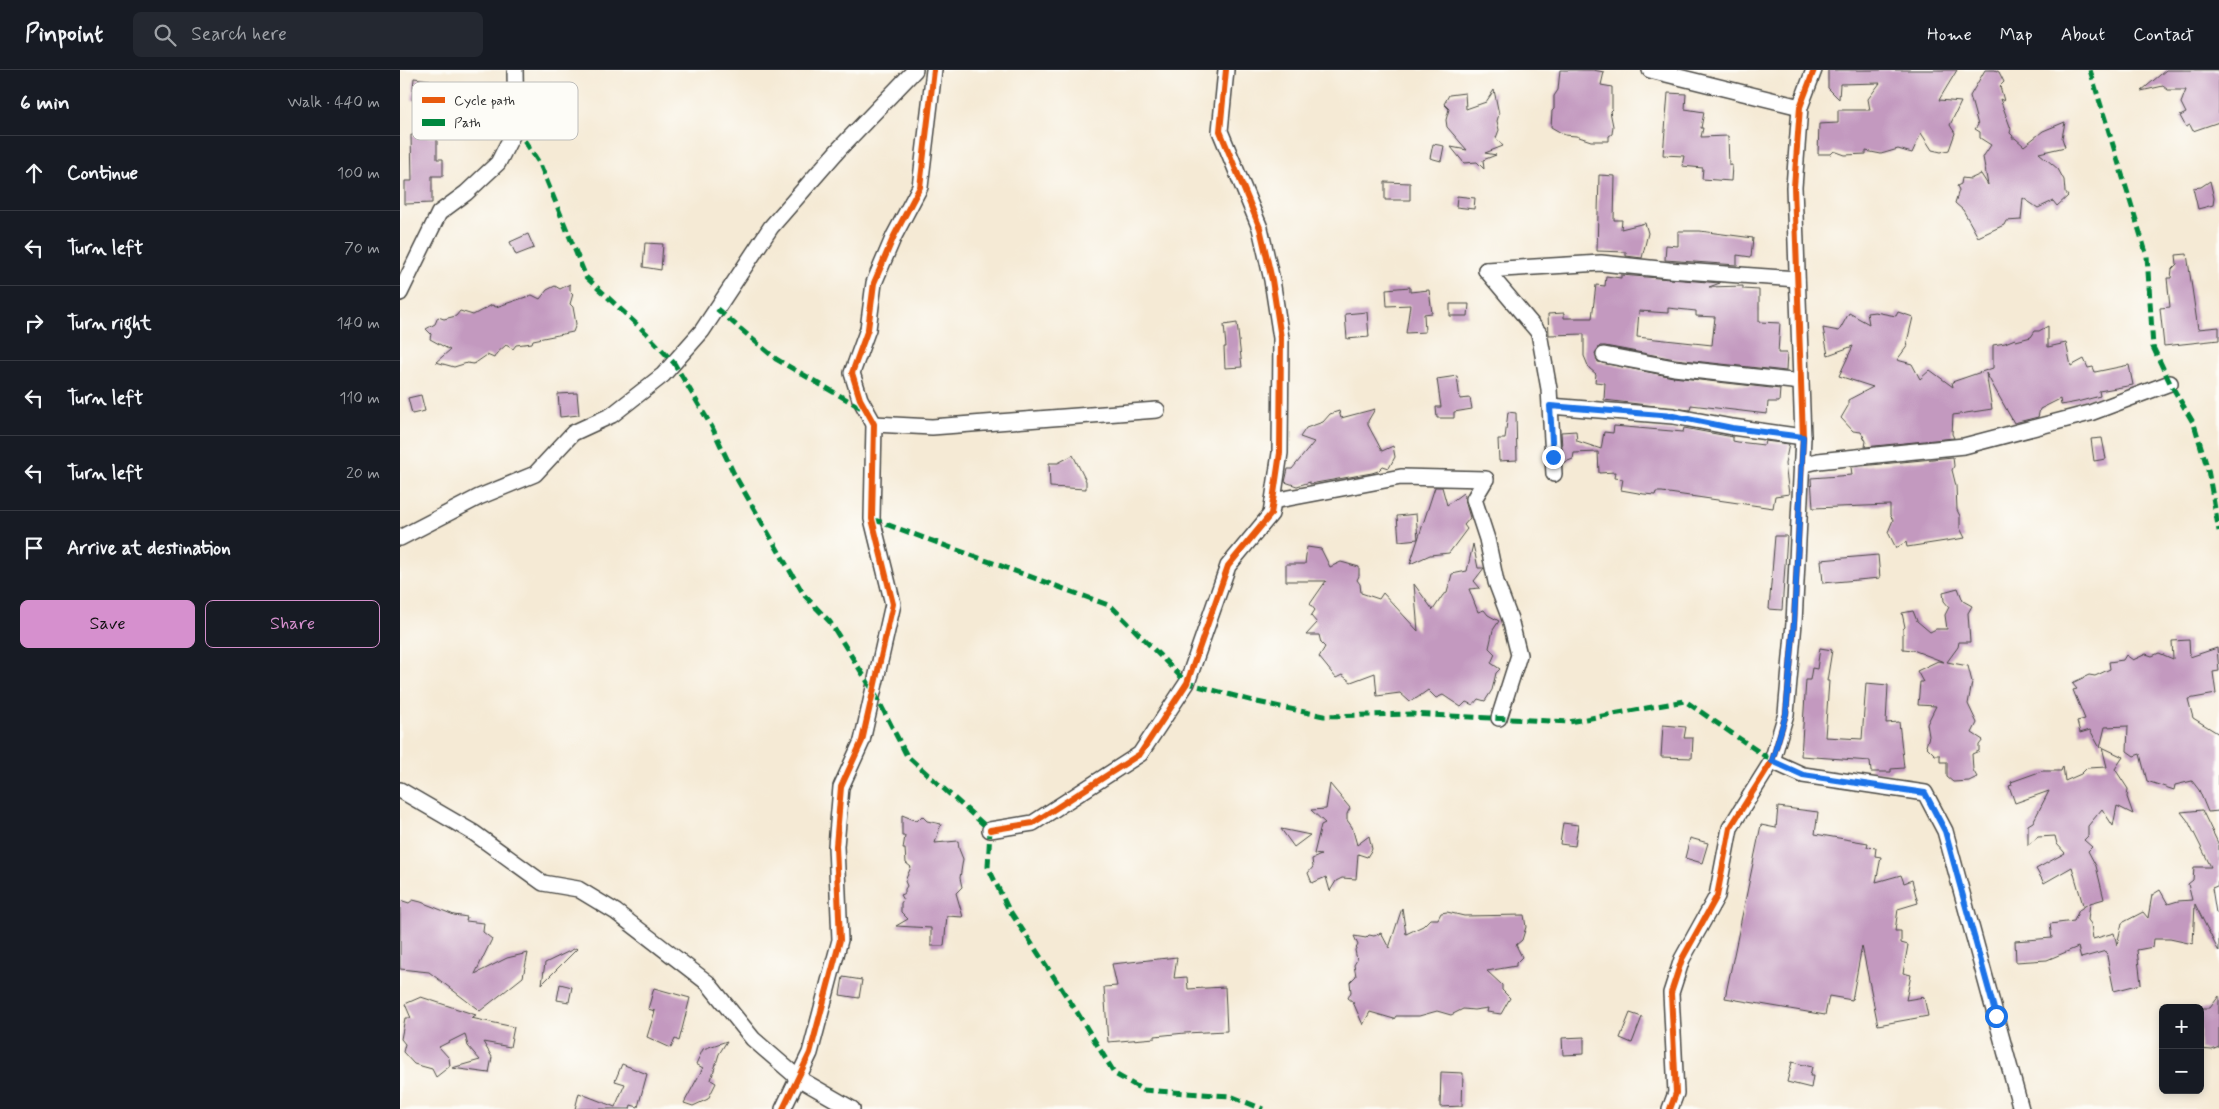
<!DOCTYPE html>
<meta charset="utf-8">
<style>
:root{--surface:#171b24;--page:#242831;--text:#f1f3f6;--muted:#9ea1a6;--line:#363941;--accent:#d690ce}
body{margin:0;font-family:Mynerve,sans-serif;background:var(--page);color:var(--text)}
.controls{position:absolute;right:15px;bottom:15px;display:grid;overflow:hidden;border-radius:8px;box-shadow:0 2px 8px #0003}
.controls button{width:45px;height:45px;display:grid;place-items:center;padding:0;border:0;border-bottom:1px solid var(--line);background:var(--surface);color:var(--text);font:25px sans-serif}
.stop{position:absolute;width:15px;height:15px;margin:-11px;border:4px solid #1a73e8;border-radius:50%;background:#fff}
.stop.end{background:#1a73e8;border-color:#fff;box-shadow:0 1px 5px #0008}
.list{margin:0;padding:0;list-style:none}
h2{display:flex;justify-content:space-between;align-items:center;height:65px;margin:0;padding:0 20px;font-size:21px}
h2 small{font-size:16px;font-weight:400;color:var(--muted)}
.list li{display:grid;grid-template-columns:32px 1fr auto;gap:15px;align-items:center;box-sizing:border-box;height:75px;padding:0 20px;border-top:1px solid var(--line)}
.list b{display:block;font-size:19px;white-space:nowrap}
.list em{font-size:16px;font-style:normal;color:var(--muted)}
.actions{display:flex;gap:10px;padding:15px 20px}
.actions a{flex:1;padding:11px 0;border:1px solid var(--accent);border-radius:8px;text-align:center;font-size:18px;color:var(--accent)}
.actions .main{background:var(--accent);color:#111}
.icon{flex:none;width:28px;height:28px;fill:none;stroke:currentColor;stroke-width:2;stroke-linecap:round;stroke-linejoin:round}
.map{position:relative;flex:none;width:1819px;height:1039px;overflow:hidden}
header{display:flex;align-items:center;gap:30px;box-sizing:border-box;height:70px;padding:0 25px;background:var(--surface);border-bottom:1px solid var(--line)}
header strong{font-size:24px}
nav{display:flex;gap:28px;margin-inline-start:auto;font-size:18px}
.search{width:350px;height:45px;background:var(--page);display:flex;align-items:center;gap:12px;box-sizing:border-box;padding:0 18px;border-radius:8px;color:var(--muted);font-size:19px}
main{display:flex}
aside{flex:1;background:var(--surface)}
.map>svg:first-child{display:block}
.building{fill:#c399bf;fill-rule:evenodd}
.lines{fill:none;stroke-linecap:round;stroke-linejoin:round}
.minor-casing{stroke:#494844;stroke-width:18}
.minor{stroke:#fff;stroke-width:15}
.quiet{stroke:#00873e;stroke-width:5;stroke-dasharray:10 5;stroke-linecap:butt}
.cycleway-casing{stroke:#fdfcf7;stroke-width:9}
.cycleway{stroke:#e8590c;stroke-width:6}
.route{stroke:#1a73e8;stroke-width:6}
.key{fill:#fdfcf7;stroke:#bebdba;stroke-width:1}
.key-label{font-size:14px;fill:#2b2b2b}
</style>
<header>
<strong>Pinpoint</strong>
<div class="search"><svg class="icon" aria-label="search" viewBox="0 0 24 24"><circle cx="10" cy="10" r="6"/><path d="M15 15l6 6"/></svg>Search here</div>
<nav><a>Home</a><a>Map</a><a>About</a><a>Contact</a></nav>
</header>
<main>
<aside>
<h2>6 min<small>Walk · 440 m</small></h2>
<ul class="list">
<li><svg class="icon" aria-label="ahead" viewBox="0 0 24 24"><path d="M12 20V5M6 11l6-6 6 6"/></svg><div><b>Continue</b></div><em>100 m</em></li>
<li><svg class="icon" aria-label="left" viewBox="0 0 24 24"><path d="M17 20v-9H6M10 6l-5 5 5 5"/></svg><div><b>Turn left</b></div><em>70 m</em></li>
<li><svg class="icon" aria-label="right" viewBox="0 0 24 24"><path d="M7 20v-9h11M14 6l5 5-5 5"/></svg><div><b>Turn right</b></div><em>140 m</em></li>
<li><svg class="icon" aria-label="left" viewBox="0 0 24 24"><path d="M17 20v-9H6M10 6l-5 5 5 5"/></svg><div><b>Turn left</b></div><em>110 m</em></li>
<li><svg class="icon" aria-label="left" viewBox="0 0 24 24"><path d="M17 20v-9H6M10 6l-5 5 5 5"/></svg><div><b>Turn left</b></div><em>20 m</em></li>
<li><svg class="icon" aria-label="arrive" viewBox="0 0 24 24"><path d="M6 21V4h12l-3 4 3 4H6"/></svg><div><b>Arrive at destination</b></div></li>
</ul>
<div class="actions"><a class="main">Save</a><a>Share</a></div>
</aside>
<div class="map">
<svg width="1819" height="1039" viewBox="0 0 1819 1039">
<rect width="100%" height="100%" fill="#fdfcf7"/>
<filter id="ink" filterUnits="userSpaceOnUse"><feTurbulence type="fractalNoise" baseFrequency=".02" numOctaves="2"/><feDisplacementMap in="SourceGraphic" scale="10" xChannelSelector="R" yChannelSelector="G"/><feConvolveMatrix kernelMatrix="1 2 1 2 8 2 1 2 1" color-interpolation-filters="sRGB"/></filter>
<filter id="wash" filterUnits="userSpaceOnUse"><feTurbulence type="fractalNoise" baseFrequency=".0096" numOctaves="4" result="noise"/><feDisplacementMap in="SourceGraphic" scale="20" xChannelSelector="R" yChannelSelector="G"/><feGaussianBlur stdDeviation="1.12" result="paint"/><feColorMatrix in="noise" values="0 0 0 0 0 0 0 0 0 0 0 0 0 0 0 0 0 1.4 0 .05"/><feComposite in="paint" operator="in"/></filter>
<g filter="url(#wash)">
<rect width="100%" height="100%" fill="#f5ead5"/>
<g id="blocks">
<!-- building -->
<g class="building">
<polygon points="1160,0 1193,0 1204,2 1201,15 1212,17 1212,39 1210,41 1213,56 1212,64 1209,66 1209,71 1191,71 1176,66 1165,65 1151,57 1152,41 1154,39 1154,26 1158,20"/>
<polygon points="1428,0 1557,0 1539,30 1561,32 1550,55 1555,63 1549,80 1541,82 1532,80 1521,63 1512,83 1498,79 1481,84 1466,81 1466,84 1445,85 1434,81 1431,84 1418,84 1419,54 1438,53 1438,40 1470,40 1468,29 1480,13 1440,14 1439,29 1428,18"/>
<polygon points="1585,0 1595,0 1599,2 1604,12 1600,16 1604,31 1600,29 1611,59 1610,63 1613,66 1612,68 1615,68 1624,76 1643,61 1665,52 1662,68 1665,77 1639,83 1658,99 1664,110 1665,122 1668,126 1657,136 1653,131 1638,138 1623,128 1621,150 1606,151 1604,155 1578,167 1563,140 1555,133 1559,120 1557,116 1561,114 1562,108 1570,109 1581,104 1588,115 1583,87 1591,75 1580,68 1580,62 1575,59 1578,55 1570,26"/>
<polygon points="1766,0 1819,0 1819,52 1793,61 1790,55 1786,57 1780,46 1786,43 1781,33 1786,20 1768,20 1763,16 1741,21"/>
<polygon points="14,8 30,10 28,32 12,30"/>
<polygon points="1094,20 1099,44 1097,51 1099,60 1096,68 1103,76 1085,83 1096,85 1083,90 1084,99 1077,92 1064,93 1051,77 1067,80 1047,57 1046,50 1049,39 1044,34 1049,25 1065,23 1066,39 1086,32"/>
<polygon points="1268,23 1286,24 1285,39 1304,42 1301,58 1303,58 1301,67 1328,66 1329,95 1332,95 1331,111 1302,109 1303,98 1282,96 1284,86 1263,85"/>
<polygon points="11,65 27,65 27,67 37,67 37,89 43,89 43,106 32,106 32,133 5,134 5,111 12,111"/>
<polygon points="1033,74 1044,76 1041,91 1030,88"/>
<polygon points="1199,105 1215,106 1214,150 1222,150 1221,159 1245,153 1248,163 1242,188 1226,186 1226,182 1197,181"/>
<polygon points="1810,111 1814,128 1813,135 1798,139 1793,118 1801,117"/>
<polygon points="985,112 1010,113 1010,130 985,130"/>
<polygon points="1057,126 1075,128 1074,139 1056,137"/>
<polygon points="1278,161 1300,161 1353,168 1351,187 1337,185 1337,195 1265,190 1266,175 1278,176"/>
<polygon points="128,164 134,178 116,185 110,172"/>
<polygon points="245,173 263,174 261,200 243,197"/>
<polygon points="1787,184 1798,259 1819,257 1819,270 1764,276 1760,238 1770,237 1767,208 1771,208 1772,199 1777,194 1776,185"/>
<path d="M 1221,205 L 1320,213 L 1309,217 L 1343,216 L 1343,219 L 1359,220 L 1359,252 L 1380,253 L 1378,283 L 1387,283 L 1386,301 L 1275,289 L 1205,276 L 1200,276 L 1195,283 L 1198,292 L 1273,307 L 1380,319 L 1379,332 L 1368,332 L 1367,344 L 1291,335 L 1290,340 L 1204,330 L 1205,313 L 1195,312 L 1196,304 L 1189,298 L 1184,286 L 1184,264 L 1149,265 L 1148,244 L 1164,243 L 1164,248 L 1192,248 L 1196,215 L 1205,216 L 1206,206 L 1221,208 ZM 1268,238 L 1296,241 L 1296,246 L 1315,247 L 1312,275 L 1237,267 L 1239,241 L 1268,243 Z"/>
<polygon points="170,214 170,221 173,224 170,234 173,237 176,254 173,262 133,270 132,273 116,275 113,279 106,275 96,284 94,288 87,285 74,294 67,293 54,297 36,292 50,280 30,269 31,264 26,259 35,254 38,247 44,249 56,246 60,241 73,245 92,235 96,237 132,225 140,229 147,220 155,216 160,219"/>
<polygon points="1010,217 1010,222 1029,220 1032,243 1024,244 1025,262 1006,263 1010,235 987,236 986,219"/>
<polygon points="1050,234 1069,234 1068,246 1050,246"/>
<polygon points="967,242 969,267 947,269 945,244"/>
<polygon points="1475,242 1496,246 1498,242 1513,247 1507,272 1508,275 1497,290 1512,294 1520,309 1530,300 1553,317 1552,312 1593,298 1593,275 1605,273 1615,269 1616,271 1631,267 1635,261 1639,261 1648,256 1648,277 1666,273 1671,296 1684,289 1688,298 1693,297 1695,302 1729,295 1733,315 1699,321 1700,326 1677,332 1661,335 1660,329 1640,339 1638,347 1614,353 1586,303 1592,339 1553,345 1552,364 1554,368 1465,377 1466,371 1461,362 1453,361 1441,348 1448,336 1448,330 1473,317 1439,306 1453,276 1428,285 1423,258 1439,261 1449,243 1469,254 1467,243"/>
<polygon points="837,253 842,297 825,298 824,277 826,277 824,255"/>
<polygon points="1057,306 1060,329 1070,328 1072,339 1054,342 1054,348 1037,348 1036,337 1041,337 1037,309"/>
<polygon points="177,323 179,345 160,347 158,324"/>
<polygon points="21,325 25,341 12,344 8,328"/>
<polygon points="975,339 968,351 968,355 982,381 993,376 995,387 989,398 983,396 978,401 972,403 910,414 910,412 897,416 885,412 888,399 892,399 914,372 900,367 906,358 923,352 930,344 939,341 941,348"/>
<polygon points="1108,342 1116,343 1117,390 1099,391 1098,369 1105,369"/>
<polygon points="1214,356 1283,362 1284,358 1333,367 1333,371 1338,372 1364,375 1365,371 1389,374 1385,394 1389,424 1375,426 1373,438 1262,422 1256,422 1255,425 1244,424 1221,420 1223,409 1214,408 1215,402 1199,403 1198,382 1174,383 1173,389 1163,393 1161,362 1176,361 1177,371 1201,379 1204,362 1213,363"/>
<polygon points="1702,368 1706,389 1694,391 1691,369"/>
<polygon points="673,385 686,411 686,419 650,417 649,393 658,393"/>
<polygon points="1553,387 1554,396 1552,400 1556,416 1557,440 1560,446 1560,458 1565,468 1507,477 1506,472 1496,478 1488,462 1493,450 1490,445 1490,435 1413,438 1411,408 1452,405 1451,397"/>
<polygon points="1035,417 1042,417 1047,435 1063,423 1070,448 1064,455 1067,459 1049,483 1030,485 1010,494"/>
<polygon points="1016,444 1018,469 999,471 997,446"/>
<polygon points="1375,466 1387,466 1382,540 1369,539"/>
<polygon points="1073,474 1078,498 1084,498 1074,511 1080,518 1069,519 1078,542 1084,540 1088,545 1099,551 1093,560 1089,578 1095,584 1091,593 1100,599 1096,603 1092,620 1085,631 1078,629 1073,635 1066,632 1061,637 1043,625 1036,628 1028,620 1017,628 1009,631 1000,623 977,626 975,603 951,612 942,605 936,608 919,587 925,577 921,573 919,565 906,565 917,553 911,546 915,540 910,534 926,511 886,511 886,494 905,494 907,477 921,479 930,497 941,492 959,497 959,506 957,510 960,514 961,523 979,529 983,523 1018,561 1014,514 1033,540 1043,525 1047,523 1052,504 1067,501"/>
<polygon points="1478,485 1480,508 1423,513 1421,490"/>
<polygon points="1558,518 1563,531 1572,536 1568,543 1570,572 1559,572 1558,577 1547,592 1568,596 1572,612 1568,634 1577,653 1572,663 1583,670 1579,675 1579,681 1572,684 1573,700 1577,707 1569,711 1553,712 1547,707 1547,692 1540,692 1540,685 1535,685 1526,676 1529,666 1527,654 1536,636 1518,635 1520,612 1523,612 1517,601 1538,591 1544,592 1513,580 1503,579 1503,559 1505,557 1502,543 1513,541 1517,551 1530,562 1536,559 1547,559 1545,545 1549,537 1544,531 1543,522"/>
<polygon points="1789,570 1790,587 1817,578 1819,601 1813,602 1816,624 1788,629 1793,648 1819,664 1819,741 1808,742 1799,720 1792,711 1775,715 1774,720 1747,711 1740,684 1734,686 1727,681 1728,656 1705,657 1700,678 1690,660 1680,663 1677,651 1685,649 1673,620 1677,619 1672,613 1689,605 1695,606 1710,599 1709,592 1723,590 1726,585 1733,590 1746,584 1752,586 1759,583 1773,589 1772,571"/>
<polygon points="1420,578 1432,580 1427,611 1429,611 1425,667 1462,669 1466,613 1488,615 1486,653 1499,652 1504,698 1491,699 1491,702 1471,702 1470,691 1401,686 1406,610 1410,610 1412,598 1417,599"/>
<polygon points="1263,655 1286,657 1284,668 1293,668 1292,688 1261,687"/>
<polygon points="1702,677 1723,687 1715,699 1728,719 1727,727 1733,744 1717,736 1713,756 1702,739 1688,756 1688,766 1684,770 1692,777 1688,781 1696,796 1704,829 1690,833 1688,850 1691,854 1693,869 1714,863 1717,875 1722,853 1743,842 1748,848 1752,825 1760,820 1768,834 1778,831 1792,830 1788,814 1793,810 1794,797 1811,797 1788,751 1781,742 1802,740 1819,775 1819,815 1818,812 1817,816 1812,818 1816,843 1819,842 1819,882 1795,834 1793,874 1770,869 1754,869 1753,877 1737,880 1741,914 1714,921 1706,881 1681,888 1678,877 1647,890 1616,892 1615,871 1652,868 1650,854 1674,851 1679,840 1688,834 1683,835 1672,797 1644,813 1636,799 1665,783 1657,774 1655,766 1638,767 1628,775 1628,755 1633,752 1649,721 1615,733 1609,716 1612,715 1611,712 1642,701 1661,701 1663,696 1665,711 1681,704 1687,698 1707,697"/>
<polygon points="930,714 950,738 947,744 947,750 952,757 957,775 969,766 972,779 967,787 958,784 956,809 942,808 936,811 930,821 926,807 912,813 908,803 913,797 912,789 921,785 914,784 921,755 925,753 911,740 926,739"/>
<polygon points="1378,737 1418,742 1415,764 1468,773 1467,777 1476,778 1475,786 1481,787 1476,812 1501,805 1504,813 1512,810 1518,833 1498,839 1495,861 1501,861 1501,873 1508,875 1503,903 1511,905 1506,930 1524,927 1528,946 1478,955 1462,876 1452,930 1429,926 1425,945 1325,928 1361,755 1376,758"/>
<polygon points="502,745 517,751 522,746 527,751 541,754 535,773 558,771 559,779 563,789 560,808 562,817 556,823 563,847 547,846 544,876 531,876 531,858 496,856 508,849 501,842 501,833 503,830 500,825 505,823 505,819 507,816 505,811 511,797 506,793 505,779 503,779 505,766 502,766"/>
<polygon points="1163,753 1178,755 1175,776 1160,774"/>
<polygon points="881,759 910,765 894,777"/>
<polygon points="1290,768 1308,773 1302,793 1285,788"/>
<polygon points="0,830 9,833 13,830 21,832 54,845 67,847 66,851 84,853 83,862 92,869 75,904 107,888 128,883 123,907 80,941 29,902 0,899"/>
<polygon points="1002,838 1006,864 1023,856 1030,849 1038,849 1041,843 1047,842 1064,846 1124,845 1126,857 1122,870 1116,875 1122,887 1116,893 1116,896 1087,901 1102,915 1102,920 1110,928 1101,944 1087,942 1088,938 1074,940 1063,939 1051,945 1037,941 1019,946 996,946 994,949 970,942 963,955 953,932 948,928 951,922 950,912 956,906 954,895 957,890 955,880 958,875 954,866 966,868 969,865 974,866 981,863 989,878"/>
<polygon points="176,878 177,879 142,914 145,893"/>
<polygon points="777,887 774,908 787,907 788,919 825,917 827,961 785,963 755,966 755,968 708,972 704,917 717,916 712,894"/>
<polygon points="443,907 462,910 459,928 440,925"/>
<polygon points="160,914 172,917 169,932 157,930"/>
<polygon points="254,918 290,928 279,971 275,969 271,978 247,967 255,941 248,939"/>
<polygon points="1819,926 1819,977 1812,980 1800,979 1800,938 1810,938"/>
<polygon points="21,927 76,945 71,948 114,957 110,977 83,972 92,987 89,1003 52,998 80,990 68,976 65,964 39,977 49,988 50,996 36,1007 32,999 14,994 3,982 5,974 1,969 5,948 11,948 5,934"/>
<polygon points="1230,943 1242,947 1232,973 1220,968"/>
<polygon points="1184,967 1184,984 1163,985 1162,968"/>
<polygon points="327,971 319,984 311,1010 316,1013 308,1029 293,1036 284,1033 303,998 296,994 303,979"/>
<polygon points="1392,992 1412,997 1410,1006 1413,1006 1411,1018 1387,1012"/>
<polygon points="222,994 247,1004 238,1037 231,1035 230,1039 175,1039 179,1023 215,1037 225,1014 215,1011"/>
<polygon points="1041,1002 1063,1003 1062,1036 1040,1037"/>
</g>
</g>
</g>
<g filter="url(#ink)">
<use href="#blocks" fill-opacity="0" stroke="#494844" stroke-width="1"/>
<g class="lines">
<defs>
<g id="minor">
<polyline points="1250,0 1400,37"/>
<polyline points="1086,200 1201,193 1269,200 1397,209"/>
<polyline points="1086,200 1139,263 1149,319 1154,404"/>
<polyline points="0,223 39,143 66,123 98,93 116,58 115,0"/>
<polyline points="1204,285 1274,298 1401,312"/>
<polyline points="1150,336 1273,346 1332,357 1403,367"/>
<polyline points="474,354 532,357 757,340"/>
<polyline points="1401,395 1418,391 1564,376 1690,343 1770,313"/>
<polyline points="873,431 1001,407 1086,409 1074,429 1087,469 1096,512 1110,549 1119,585 1099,648"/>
<polyline points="0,468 79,427 135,404 173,363 212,345 263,305 302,261 371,157 440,78 515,0"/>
<polyline points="1372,691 1403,705 1525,723 1545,761 1621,1039"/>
<polyline points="0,720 74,763 143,813 178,819 216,842 308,913 353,969 398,1008 452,1039"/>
<polyline points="590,760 633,753 740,684 787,613 828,496 871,444 880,383 881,268 872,210 860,158 820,61 826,0"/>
<polyline points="383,1039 410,983 440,870 436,776 441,717 462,671 493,534 472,449 474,354 460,329 452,303 468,259 474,213 494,166 520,117 534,0"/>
<polyline points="1270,1039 1276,1023 1271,923 1282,889 1317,826 1330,758 1372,691 1386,644 1394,553 1403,367 1394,117 1400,37 1414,0"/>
</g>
</defs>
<!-- minor casing -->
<use href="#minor" class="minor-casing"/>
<!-- minor -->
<use href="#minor" class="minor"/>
<!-- quiet -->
<g class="quiet">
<polyline points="1690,0 1747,186 1753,277 1770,313 1794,354 1808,400 1819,461"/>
<polyline points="116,58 140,94 186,207 246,263 274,293 312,357 334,404 404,525 430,552 474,622 507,686 590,760 588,797 608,838 677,942 715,1004 743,1020 830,1026 863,1039"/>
<polyline points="317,239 376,289 463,339"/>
<polyline points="472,449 711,536 787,613 857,632 924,646 1013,644 1169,652 1285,631 1372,691"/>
</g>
<defs>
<g id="cycleway">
<polyline points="590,760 633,753 740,684 787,613 828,496 871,444 880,383 881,268 872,210 860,158 820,61 826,0"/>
<polyline points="383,1039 410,983 440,870 436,776 441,717 462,671 493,534 472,449 474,354 460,329 452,303 468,259 474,213 494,166 520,117 534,0"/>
<polyline points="1270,1039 1276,1023 1271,923 1282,889 1317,826 1330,758 1372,691 1386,644 1394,553 1403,367 1394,117 1400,37 1414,0"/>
</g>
</defs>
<!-- cycleway casing -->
<use href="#cycleway" class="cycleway-casing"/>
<!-- cycleway -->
<use href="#cycleway" class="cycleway"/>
</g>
</g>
<g class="lines" filter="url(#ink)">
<!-- route -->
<polyline class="route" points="1153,387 1150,336 1273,346 1332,358 1403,367 1394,553 1386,644 1372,691 1403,705 1525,723 1545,761 1596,946"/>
</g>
<!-- legend -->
<rect x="12" y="12" width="166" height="58" rx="8" class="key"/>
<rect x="22" y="27" width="23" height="6" fill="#e8590c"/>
<rect x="22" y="49" width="23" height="7" fill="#00873e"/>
<g class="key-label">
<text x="54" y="35">Cycle path</text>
<text x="54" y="57">Path</text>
</g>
</svg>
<div class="controls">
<button>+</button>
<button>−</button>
</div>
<div class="stop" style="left:1596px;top:946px"></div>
<div class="stop end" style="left:1153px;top:387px"></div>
</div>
</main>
